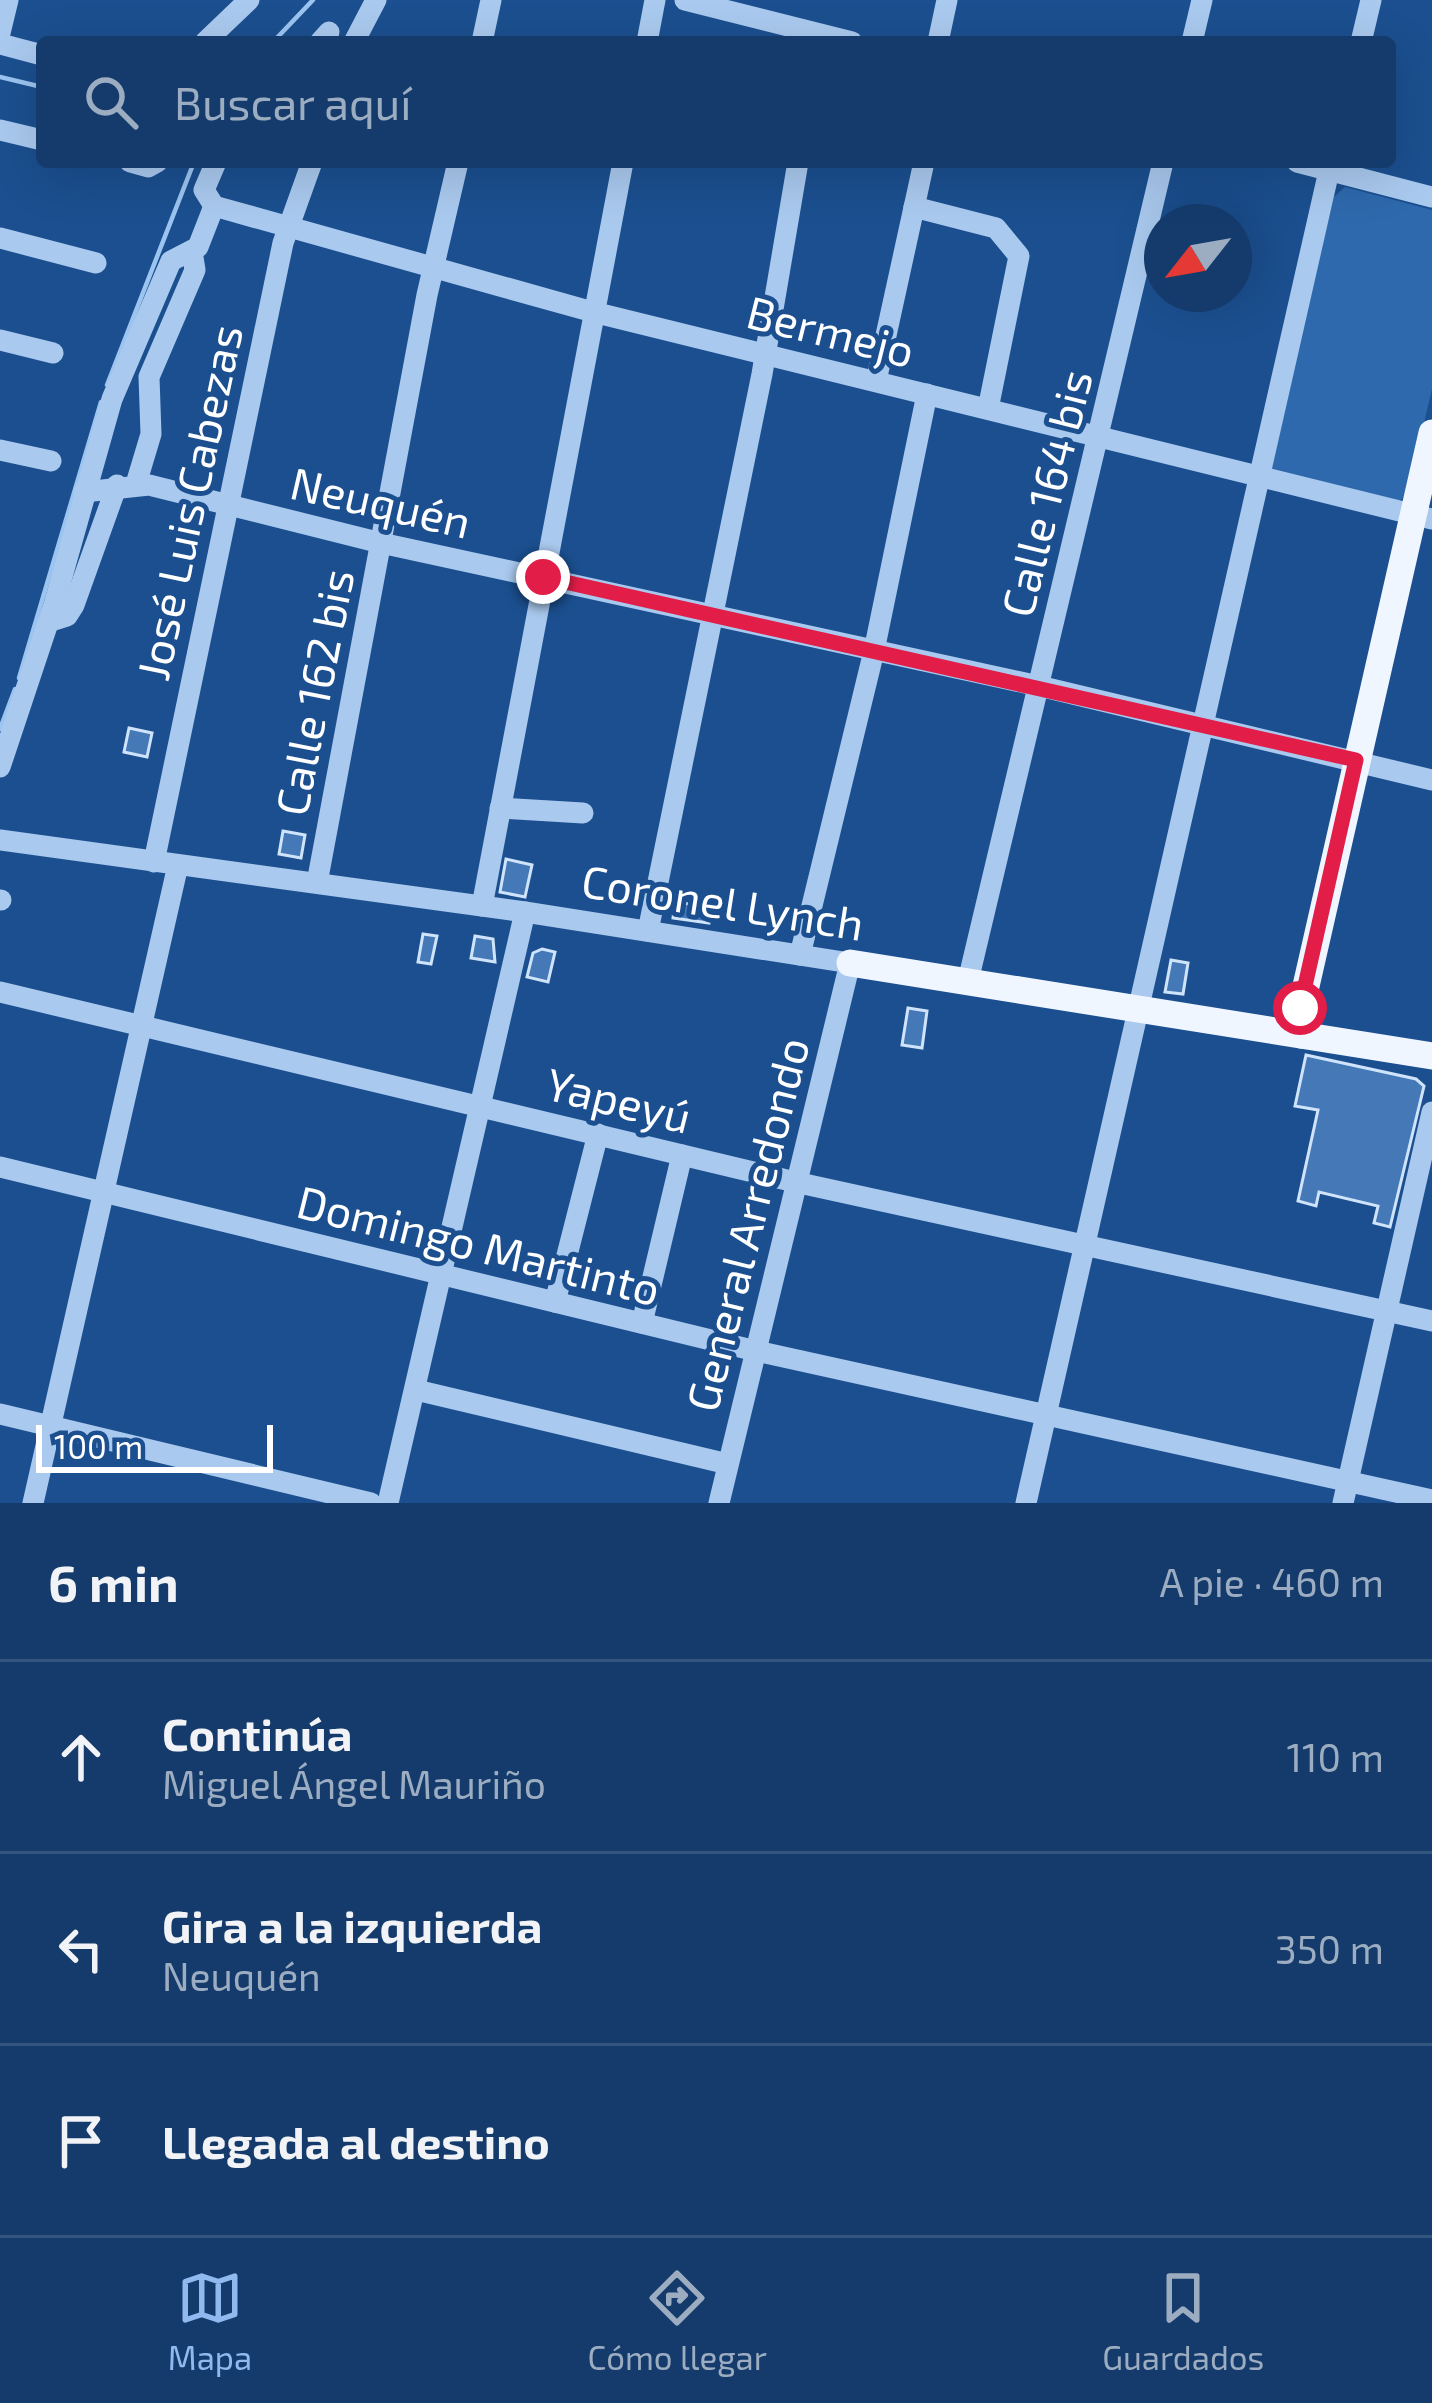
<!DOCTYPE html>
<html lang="es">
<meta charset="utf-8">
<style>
:root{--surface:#143b6b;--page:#1d4271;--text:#f1f3f6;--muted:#9dadc1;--line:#33557e;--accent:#90b9f0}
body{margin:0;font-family:"Exo 2",sans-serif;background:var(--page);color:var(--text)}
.compass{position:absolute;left:1144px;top:204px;width:108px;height:108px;border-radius:50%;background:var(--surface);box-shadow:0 12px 48px #0002;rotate:239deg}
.scale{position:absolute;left:36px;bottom:30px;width:237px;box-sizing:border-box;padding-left:12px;border:6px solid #fff;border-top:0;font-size:33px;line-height:42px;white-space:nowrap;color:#fff;-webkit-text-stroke:9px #1b4f8f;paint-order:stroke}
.stop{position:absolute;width:36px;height:36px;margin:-27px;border:9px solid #e11d48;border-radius:50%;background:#fff}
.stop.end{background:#e11d48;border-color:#fff;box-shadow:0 3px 12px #0008}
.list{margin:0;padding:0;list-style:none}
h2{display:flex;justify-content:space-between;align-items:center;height:156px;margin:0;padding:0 48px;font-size:51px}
h2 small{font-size:39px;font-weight:400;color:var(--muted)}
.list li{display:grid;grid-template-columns:78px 1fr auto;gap:36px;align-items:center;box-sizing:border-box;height:192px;padding:0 48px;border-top:3px solid var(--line)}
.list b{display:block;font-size:45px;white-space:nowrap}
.list p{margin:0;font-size:39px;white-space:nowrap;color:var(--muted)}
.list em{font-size:39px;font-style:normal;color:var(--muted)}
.icon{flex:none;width:66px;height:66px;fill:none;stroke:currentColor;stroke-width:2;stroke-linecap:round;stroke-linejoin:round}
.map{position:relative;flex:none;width:1432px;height:1503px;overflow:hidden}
.search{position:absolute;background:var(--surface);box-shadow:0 12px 48px #0002;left:36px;right:36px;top:36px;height:132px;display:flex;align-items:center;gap:30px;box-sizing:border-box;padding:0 42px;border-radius:12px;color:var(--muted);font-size:45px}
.sheet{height:732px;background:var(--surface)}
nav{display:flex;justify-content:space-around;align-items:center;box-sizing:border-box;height:168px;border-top:3px solid var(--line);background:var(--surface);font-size:33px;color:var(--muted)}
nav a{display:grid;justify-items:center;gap:6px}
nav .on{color:var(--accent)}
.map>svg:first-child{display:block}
.green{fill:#2e69ad}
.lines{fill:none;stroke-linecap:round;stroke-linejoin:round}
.stream{stroke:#9cc4f0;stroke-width:4.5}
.building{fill:#4478b7;stroke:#cfe3fa;stroke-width:3}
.minor{stroke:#a9c9ee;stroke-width:21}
.major{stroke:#f0f6ff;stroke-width:27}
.route{stroke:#e11d48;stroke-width:15}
.labels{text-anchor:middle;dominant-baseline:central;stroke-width:10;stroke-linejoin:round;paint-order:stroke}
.street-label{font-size:45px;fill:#fff;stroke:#1b4f8f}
</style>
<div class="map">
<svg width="1432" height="1503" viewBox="0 0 1432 1503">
<rect width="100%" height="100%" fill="#1b4f8f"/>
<!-- green -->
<polygon class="green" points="1345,187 1432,210 1432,389 1407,495 1398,502 1276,476 1268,466 1334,197"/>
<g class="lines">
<!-- stream -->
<g class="stream">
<polyline points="273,42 313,0"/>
<polyline points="0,77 42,87"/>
<polyline points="107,385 194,162"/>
<polyline points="19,678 101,402"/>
<polyline points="0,729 15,689"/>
</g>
</g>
<!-- building -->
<g class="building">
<polygon points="129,728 152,733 147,757 124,752"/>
<polygon points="283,831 305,835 301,858 279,854"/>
<polygon points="506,859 532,865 525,897 500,892"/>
<polygon points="675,902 711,907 709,923 673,918"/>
<polygon points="423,934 437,936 431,964 418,962"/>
<polygon points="475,936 493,939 495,962 471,958"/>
<polygon points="542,949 555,952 548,982 527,977 533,953"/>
<polygon points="1171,960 1188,963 1183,994 1165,992"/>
<polygon points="908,1008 927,1011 922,1048 902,1045"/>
<polygon points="1306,1055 1416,1079 1424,1086 1390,1227 1374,1223 1378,1206 1319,1192 1316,1206 1298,1201 1318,1110 1295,1106"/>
</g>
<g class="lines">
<!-- minor -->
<g class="minor">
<polyline points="685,0 852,42"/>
<polyline points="0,33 8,0"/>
<polyline points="205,42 249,0"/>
<polyline points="320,42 329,32"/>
<polyline points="354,42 376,0"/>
<polyline points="482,42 491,0"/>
<polyline points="647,42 655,0"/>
<polyline points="938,42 947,0"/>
<polyline points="1192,42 1202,0"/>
<polyline points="1361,42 1371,0"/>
<polyline points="0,44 42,55"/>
<polyline points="0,130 42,140"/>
<polyline points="130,162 148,167 157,162"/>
<polyline points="1297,162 1432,197"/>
<polyline points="214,206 593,312 1432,519"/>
<polyline points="214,206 204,190 216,162"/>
<polyline points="914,207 996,228 1019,256 988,409"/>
<polyline points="0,238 96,263"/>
<polyline points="0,340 53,353"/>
<polyline points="876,381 924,162"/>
<polyline points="0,450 51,461"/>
<polyline points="136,484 151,434 149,377 195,270 192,251"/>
<polyline points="84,492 149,485 381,543 1039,686 1432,780"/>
<polyline points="48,622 67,616 74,605 117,485"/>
<polyline points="0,767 54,605 112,399 171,261 198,247 214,206"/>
<polyline points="500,808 583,813"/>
<polyline points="0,840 525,912 850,963 719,1503"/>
<polyline points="154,862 283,243 312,162"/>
<polyline points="317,883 427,295 458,162"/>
<polyline points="0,900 1,900"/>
<polyline points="482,906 623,162"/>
<polyline points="648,931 762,374 798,162"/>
<polyline points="800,955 874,651 927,394"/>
<polyline points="968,981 1163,162"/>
<polyline points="0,992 795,1182 1432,1321"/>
<polyline points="0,1167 756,1351 1432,1500"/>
<polyline points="555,1302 598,1134"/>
<polyline points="642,1323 682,1155"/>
<polyline points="416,1390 728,1464"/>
<polyline points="0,1414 371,1503"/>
<polyline points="33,1503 178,865"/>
<polyline points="388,1503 525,912"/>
<polyline points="1026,1503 1331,162"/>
<polyline points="1343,1503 1432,1112"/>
</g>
<!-- major -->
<g class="major">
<polyline points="850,963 1432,1056"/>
<polyline points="1302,1035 1301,1008 1432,433"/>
</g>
</g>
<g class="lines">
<!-- route -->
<polyline class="route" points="543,577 1356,760 1300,1008"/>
</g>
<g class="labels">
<!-- street labels -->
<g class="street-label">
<text transform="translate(831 330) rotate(14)">Bermejo</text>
<text transform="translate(1045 493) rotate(-76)">Calle 164 bis</text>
<text transform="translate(381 501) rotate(13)">Neuquén</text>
<text transform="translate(188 502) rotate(-78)">José Luis Cabezas</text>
<text transform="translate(313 692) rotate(-79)">Calle 162 bis</text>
<text transform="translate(723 901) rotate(9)">Coronel Lynch</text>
<text transform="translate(619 1099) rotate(14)">Yapeyú</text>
<text transform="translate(746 1224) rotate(-76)">General Arredondo</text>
<text transform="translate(479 1244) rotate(14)">Domingo Martinto</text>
</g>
</g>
</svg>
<svg class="compass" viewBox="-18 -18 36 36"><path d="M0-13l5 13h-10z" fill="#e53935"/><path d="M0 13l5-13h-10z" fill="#9dadc1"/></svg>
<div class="scale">100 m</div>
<div class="stop" style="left:1300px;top:1008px"></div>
<div class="stop end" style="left:543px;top:577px"></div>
<div class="search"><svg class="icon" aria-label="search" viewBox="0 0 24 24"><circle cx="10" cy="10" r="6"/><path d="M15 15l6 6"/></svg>Buscar aquí</div>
</div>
<section class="sheet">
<h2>6 min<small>A pie · 460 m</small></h2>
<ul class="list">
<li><svg class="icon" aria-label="ahead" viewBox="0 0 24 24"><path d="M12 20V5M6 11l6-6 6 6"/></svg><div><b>Continúa</b><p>Miguel Ángel Mauriño</p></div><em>110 m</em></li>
<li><svg class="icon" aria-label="left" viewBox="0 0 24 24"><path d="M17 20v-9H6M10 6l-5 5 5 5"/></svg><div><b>Gira a la izquierda</b><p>Neuquén</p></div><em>350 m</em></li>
<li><svg class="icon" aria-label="arrive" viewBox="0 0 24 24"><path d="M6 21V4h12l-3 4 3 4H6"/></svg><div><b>Llegada al destino</b></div></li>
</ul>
</section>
<nav>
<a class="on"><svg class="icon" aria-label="map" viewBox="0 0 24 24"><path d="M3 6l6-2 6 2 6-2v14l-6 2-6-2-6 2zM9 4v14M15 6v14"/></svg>Mapa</a>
<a><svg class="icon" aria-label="directions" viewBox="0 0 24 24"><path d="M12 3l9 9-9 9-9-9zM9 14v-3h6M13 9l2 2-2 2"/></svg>Cómo llegar</a>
<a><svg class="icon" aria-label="saved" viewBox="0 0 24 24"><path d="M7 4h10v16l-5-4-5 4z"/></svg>Guardados</a>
</nav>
